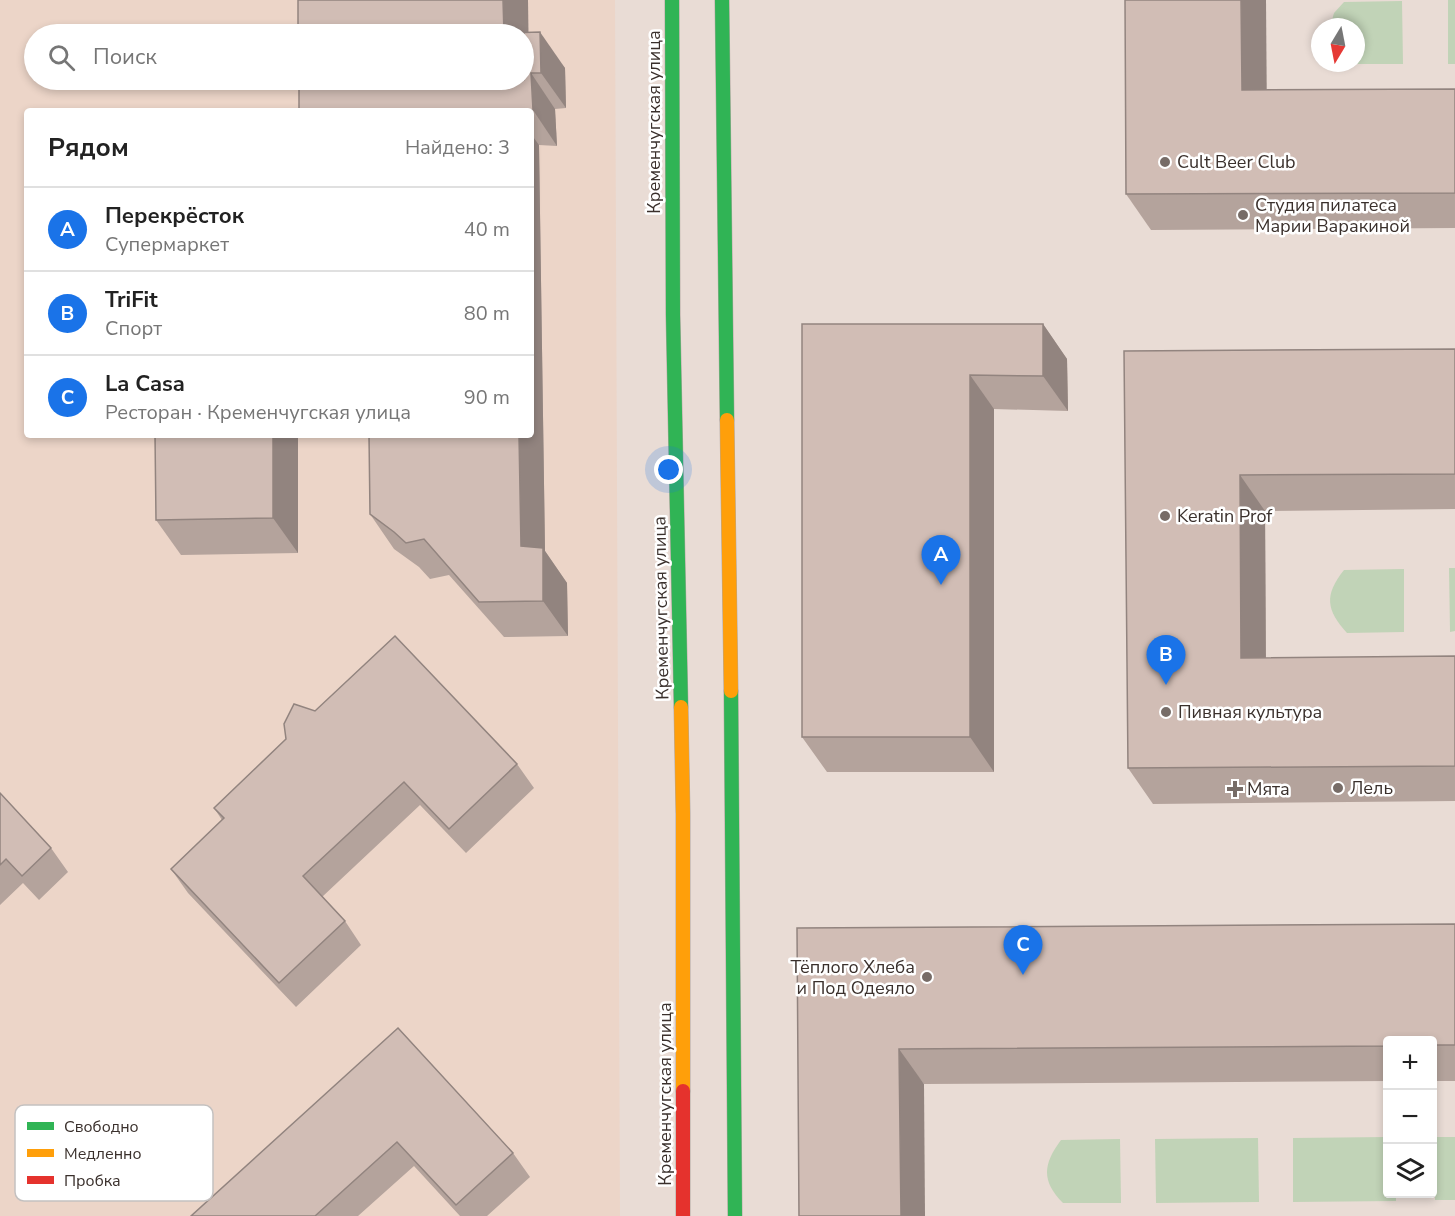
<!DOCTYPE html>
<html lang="ru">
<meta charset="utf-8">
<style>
:root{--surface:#fff;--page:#f6f6f6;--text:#222;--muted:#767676;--line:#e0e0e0;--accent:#1a73e8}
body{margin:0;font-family:"Nunito Sans",sans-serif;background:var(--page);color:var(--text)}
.controls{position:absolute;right:18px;bottom:18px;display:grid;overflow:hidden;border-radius:6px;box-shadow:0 3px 9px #0003}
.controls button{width:54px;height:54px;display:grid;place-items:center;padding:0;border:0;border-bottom:2px solid var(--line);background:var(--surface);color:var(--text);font:30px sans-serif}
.compass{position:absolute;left:1311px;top:18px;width:54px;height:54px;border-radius:50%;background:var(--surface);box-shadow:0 3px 9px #0003;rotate:190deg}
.you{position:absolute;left:669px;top:470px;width:21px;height:21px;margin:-15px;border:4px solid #fff;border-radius:50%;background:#1a73e8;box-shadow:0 0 0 9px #1a73e833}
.badge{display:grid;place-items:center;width:39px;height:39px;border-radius:50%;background:var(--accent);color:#fff;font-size:20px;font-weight:700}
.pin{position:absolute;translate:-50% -50px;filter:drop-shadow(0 2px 3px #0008)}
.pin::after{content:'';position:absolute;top:32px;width:21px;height:18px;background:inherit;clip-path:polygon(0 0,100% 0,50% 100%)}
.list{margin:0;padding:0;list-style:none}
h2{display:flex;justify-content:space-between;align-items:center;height:78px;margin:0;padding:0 24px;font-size:26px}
h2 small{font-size:20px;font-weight:400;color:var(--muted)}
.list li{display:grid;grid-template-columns:39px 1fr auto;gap:18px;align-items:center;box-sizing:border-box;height:84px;padding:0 24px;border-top:2px solid var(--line)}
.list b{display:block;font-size:22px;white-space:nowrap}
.list p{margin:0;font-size:20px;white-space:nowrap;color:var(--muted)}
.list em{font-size:20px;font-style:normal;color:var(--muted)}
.icon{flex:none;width:33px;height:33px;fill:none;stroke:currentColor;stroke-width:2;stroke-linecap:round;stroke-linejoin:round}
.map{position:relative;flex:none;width:1455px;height:1216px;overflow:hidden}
.search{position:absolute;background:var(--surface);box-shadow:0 3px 9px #0003;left:24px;top:24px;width:510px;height:66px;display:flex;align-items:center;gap:15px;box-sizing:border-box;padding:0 21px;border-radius:33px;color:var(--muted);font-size:22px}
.panel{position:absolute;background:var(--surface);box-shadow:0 3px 9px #0003;left:24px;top:108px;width:510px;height:330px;border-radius:6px}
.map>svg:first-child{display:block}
.built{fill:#ecd5c8;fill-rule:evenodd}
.green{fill:#c1d3b7}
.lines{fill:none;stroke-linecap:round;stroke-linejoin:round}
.fast-casing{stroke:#b1a7a1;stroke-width:15}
.slow-casing{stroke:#b1a7a1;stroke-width:15}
.jam-casing{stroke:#b1a7a1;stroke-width:15}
.fast{stroke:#30b455;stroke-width:14}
.slow{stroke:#ff9f0a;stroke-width:14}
.jam{stroke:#e5322d;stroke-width:14}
.wall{fill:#b4a39c}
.shaded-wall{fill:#92847f}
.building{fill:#d1bdb5;stroke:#92847f;stroke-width:1.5}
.poi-dot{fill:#776c67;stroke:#fff;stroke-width:2}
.labels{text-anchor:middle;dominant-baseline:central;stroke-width:5;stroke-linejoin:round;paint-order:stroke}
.street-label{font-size:18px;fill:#3a302c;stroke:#fff}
.poi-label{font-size:18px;fill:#3a302c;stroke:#fff;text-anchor:start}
.key{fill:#fff;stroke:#c4c1c0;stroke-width:1.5}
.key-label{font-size:16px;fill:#3a302c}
</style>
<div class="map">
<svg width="1455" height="1216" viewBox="0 0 1455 1216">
<rect width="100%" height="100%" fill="#e9dcd5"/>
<!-- built -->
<path class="built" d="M 0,0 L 615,0 L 620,1216 L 0,1216 ZM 34,34 L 524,34 L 524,80 L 34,80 ZM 27,111 L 531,111 L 531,435 L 27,435 Z"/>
<!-- green -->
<g class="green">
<rect x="1448" y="0" width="7" height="64"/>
<polygon points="1402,1 1403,64 1345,64 1343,63 1356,63 1356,27 1330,27 1334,13 1344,2"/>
<polygon points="1449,568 1455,568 1455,631 1450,632"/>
<path d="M 1404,569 L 1404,632 L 1347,633 C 1326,610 1324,595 1344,570 Z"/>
<polygon points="1387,1137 1388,1194 1396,1194 1396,1201 1293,1202 1293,1138"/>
<rect x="1435" y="1137" width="20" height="63"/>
<polygon points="1258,1138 1259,1202 1156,1203 1155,1139"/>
<path d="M 1120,1139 L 1121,1203 L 1063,1203 C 1041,1181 1043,1164 1061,1140 Z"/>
</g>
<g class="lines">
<defs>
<g id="fast">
<polyline points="672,0 673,315 681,707"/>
<polyline points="722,0 727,420"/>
<polyline points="731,691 735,1216"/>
</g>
<g id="slow">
<polyline points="727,420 731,691"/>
<polyline points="681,707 683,814 683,1091"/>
</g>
<polyline id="jam" points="683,1091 683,1216"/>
</defs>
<!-- fast casing -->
<use href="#fast" class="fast-casing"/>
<!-- slow casing -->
<use href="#slow" class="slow-casing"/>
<!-- jam casing -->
<use href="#jam" class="jam-casing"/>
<!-- fast -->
<use href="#fast" class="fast"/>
<!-- slow -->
<use href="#slow" class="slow"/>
<!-- jam -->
<use href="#jam" class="jam"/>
</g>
<!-- wall -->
<g class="wall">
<polygon points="528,32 565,68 566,108 555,109 557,146 539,145 545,551 567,583 568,636 504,637 449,575 430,579 419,567 394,549 370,514 531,435 531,111 299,111"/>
<polygon points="1455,89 1455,228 1151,230 1126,194 1266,90"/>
<polygon points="802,324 1043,324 1067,359 1068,411 994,409 994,772 827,772 802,737"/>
<polygon points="1455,349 1455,509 1265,511 1266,658 1455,656 1455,801 1153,804 1128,768 1124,351"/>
<polygon points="155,435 298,435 298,553 181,555 156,520"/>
<polygon points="315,711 517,764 534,788 466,853 420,805 322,897 345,921 361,945 296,1007 188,893 171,869 222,820 214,808"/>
<polygon points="0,793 51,848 68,872 39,900 23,883 0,905"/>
<polygon points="1455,924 1455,1081 1432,1081 1432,1041 1388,1041 1388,1081 924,1084 797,928"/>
<polygon points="398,1028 513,1153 530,1177 487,1216 460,1216 414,1166 358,1216 191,1216"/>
</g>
<!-- shaded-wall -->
<g class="shaded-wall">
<polygon points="503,0 528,0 529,68 504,33"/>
<polygon points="1241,0 1266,0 1267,126 1242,90"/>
<polygon points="540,32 565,68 566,108 541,73"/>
<polygon points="531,73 555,109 557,146 533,110"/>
<polygon points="531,134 539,145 545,551 567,583 568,636 543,601 521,546 519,435 531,435"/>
<polygon points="1043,324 1067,359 1068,411 1043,376"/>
<polygon points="970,375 994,409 994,772 970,737"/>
<polygon points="273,435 298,435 298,553 273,518"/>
<polygon points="1240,475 1265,511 1266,693 1241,658"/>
<polygon points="899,1049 924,1084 925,1216 901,1216"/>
</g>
<!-- building -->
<g class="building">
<polygon points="298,0 503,0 504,33 540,32 541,73 531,73 533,110 514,110 514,111 299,111 299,80 524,80 524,34 298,34"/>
<polygon points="1125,0 1241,0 1242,90 1455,89 1455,193 1126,194"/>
<polygon points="802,324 1043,324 1043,376 970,375 970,737 802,737"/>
<polygon points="1455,349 1455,474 1240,475 1241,658 1455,656 1455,766 1128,768 1124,351"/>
<polygon points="155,435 273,435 273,518 156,520"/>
<polygon points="369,435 519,435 521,546 543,548 543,601 479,602 424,539 406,543 394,532 370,514"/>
<polygon points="395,636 517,764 449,829 404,782 303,876 345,921 279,983 171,869 224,818 214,808 286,739 284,724 294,704 315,711"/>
<polygon points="0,793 51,848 22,876 6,859 0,865"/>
<polygon points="1455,924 1455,1045 1432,1045 1432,1041 1388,1041 1388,1046 899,1049 901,1216 799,1216 797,928"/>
<polygon points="398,1028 513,1153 456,1205 397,1142 315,1216 191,1216"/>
</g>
<!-- markers -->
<g class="poi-dot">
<circle cx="1165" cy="162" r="6"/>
<circle cx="1243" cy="215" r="6"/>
<circle cx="1165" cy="516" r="6"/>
<circle cx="1166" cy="712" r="6"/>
<circle cx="1338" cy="788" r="6"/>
<path d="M1232 780h6v6h6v6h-6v6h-6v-6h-6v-6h6z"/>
<circle cx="927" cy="977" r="6"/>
</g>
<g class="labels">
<!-- street labels -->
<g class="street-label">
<text transform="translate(654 122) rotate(-90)">Кременчугская улица</text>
<text transform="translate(661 608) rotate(-91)">Кременчугская улица</text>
<text transform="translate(665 1094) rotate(-90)">Кременчугская улица</text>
</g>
<!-- poi labels -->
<g class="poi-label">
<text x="1177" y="162">Cult Beer Club</text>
<text x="1255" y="205">Студия пилатеса<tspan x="1255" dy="21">Марии Варакиной</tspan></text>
<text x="1177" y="516">Keratin Prof</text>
<text x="1178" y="712">Пивная культура</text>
<text x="1350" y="788">Лель</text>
<text x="1247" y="789">Мята</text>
<text x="915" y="967" text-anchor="end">Тёплого Хлеба<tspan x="915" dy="21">и Под Одеяло</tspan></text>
</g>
</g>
<!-- legend -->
<rect x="15" y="1105" width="198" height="96" rx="9" class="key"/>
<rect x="27" y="1122" width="27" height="8" fill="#30b455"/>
<rect x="27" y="1149" width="27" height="8" fill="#ff9f0a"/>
<rect x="27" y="1176" width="27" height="8" fill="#e5322d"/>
<g class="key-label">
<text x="64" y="1132">Свободно</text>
<text x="64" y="1159">Медленно</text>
<text x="64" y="1186">Пробка</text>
</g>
</svg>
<div class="controls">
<button>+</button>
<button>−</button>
<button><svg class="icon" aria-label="layers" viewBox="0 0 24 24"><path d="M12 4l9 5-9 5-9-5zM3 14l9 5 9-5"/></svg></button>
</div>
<svg class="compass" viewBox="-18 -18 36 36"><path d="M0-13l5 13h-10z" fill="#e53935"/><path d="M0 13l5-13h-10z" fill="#767676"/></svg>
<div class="you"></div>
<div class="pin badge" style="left:941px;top:585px">A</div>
<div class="pin badge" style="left:1166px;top:685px">B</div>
<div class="pin badge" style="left:1023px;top:975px">C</div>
<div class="search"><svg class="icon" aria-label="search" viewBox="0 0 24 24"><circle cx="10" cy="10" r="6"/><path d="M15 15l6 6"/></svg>Поиск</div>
<section class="panel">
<h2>Рядом<small>Найдено: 3</small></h2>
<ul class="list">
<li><span class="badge">A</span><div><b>Перекрёсток</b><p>Супермаркет</p></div><em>40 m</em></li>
<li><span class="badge">B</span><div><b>TriFit</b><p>Спорт</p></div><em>80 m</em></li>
<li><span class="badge">C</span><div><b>La Casa</b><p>Ресторан · Кременчугская улица</p></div><em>90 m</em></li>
</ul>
</section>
</div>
